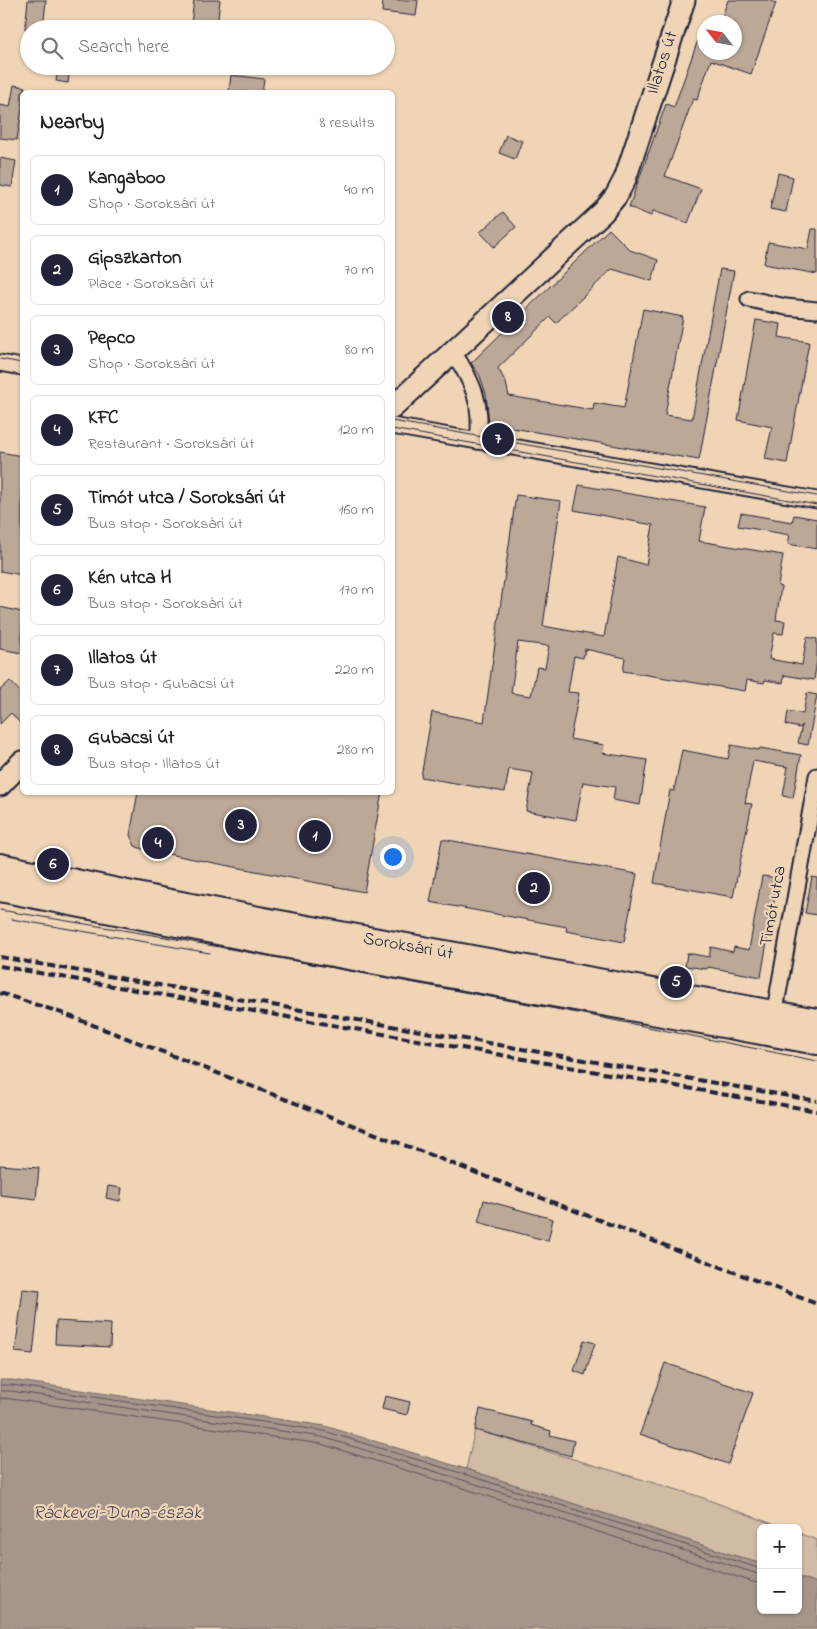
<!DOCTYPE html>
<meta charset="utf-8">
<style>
:root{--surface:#fff;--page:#f2f2f2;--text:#222;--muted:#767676;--line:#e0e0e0;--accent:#22223b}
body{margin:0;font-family:"Indie Flower",sans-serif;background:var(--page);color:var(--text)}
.controls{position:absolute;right:15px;bottom:15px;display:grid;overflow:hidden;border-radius:8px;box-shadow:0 1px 4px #0004}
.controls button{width:45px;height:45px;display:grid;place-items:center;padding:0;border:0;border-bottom:1px solid var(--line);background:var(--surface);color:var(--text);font:25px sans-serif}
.compass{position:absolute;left:697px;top:15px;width:45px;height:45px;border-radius:50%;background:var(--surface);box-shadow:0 1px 4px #0004;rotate:301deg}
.you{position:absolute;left:392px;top:856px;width:18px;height:18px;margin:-12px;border:4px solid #fff;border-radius:50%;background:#1a73e8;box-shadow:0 0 0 8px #1a73e833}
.badge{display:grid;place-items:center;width:32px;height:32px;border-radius:50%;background:var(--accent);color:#fff;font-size:16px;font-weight:700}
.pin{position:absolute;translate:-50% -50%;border:2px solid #fff;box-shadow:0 1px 5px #0006}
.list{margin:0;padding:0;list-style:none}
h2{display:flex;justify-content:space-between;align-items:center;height:65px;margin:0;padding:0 20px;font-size:21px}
h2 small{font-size:16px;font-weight:400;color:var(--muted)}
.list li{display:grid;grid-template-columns:32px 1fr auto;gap:15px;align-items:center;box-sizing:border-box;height:70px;margin:0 10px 10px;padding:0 10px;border:1px solid var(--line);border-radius:8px}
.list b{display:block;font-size:19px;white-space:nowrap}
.list p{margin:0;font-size:16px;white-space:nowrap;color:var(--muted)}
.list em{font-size:16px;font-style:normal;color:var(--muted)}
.icon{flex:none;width:28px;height:28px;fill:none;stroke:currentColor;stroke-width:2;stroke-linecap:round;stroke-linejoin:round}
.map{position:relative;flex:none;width:817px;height:1629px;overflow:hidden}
.search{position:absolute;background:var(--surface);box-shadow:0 1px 4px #0004;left:20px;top:20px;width:375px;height:55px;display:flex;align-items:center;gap:12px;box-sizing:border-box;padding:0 18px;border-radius:28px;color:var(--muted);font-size:19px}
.panel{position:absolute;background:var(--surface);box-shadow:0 1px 4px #0004;left:20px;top:90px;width:375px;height:705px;border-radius:8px}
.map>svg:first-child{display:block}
.green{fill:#d1bba4;stroke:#7a6e70}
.water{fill:#a6958a;stroke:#71676a}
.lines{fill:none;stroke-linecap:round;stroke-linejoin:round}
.shore{stroke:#57505b;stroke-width:1}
.building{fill:#bca897;stroke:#22223b;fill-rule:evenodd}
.street-casing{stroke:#22223b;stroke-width:19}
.secondary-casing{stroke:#22223b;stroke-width:25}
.primary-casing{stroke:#22223b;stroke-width:28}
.street{stroke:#efd5b6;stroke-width:15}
.secondary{stroke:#efd5b6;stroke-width:21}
.primary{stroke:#efd5b6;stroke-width:24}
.tram{stroke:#22223b;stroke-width:1}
.rail{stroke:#22223b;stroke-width:4;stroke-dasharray:8 4;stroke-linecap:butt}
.labels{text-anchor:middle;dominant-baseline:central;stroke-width:4.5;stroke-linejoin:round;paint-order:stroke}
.street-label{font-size:18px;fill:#22223b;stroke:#efd5b6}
.water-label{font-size:19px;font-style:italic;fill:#4a4453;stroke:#efd5b6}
</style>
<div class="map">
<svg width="817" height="1629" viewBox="0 0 817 1629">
<rect width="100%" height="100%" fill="#efd5b6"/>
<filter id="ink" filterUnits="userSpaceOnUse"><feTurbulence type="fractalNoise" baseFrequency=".02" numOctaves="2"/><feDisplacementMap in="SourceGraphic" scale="10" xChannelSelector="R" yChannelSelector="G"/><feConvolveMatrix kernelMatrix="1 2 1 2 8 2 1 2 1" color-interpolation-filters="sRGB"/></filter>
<g filter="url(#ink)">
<!-- green -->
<g class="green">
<polygon points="475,1430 698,1496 783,1528 761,1528 761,1564 466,1469"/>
<polygon points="798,1533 817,1540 817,1583 798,1577"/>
</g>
<!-- water -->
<polygon class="water" points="0,1380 12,1380 325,1426 466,1469 761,1564 761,1610 798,1610 798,1577 817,1583 817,1629 0,1629"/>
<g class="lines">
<!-- shore -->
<g class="shore">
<polyline points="0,1385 12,1385 324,1431 464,1474 761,1569"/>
<polyline points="0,1391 11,1391 322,1437 463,1480 761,1575"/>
<polyline points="0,1398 11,1399 321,1444 460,1487 753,1582 761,1583"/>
</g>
</g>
<!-- building -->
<g class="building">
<polygon points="28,0 46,0 43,29 25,29"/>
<polygon points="194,0 220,0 217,27 191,24"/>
<polygon points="383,0 418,0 416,16 382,12"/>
<polygon points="728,0 768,0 776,3 751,74 711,60 697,100 693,99 665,176 701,189 688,223 653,211 651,216 629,207 666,104 674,107 703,26 704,26 704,52 734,52 734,22 720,22"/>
<polygon points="58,66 70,66 68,83 56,81"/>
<polygon points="231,75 264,79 262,92 229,92"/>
<polygon points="14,85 25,87 24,92 22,92 22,109 17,140 0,138 0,105 10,107"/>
<polygon points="506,135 522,141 515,159 499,153"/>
<polygon points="0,158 16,161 12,187 0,185"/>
<polygon points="778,173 793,177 786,212 770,209"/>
<polygon points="503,212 516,227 494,247 480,232"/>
<polygon points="609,229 630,250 658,260 652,281 612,269 556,323 550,317 498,368 506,383 509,396 593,410 594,403 624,408 643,309 683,317 665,415 692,419 720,269 734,271 699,460 489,424 486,394 480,376 471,363"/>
<polygon points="812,229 817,229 817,274 764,264 768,242 808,249"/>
<polygon points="756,320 781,324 779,337 809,342 787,463 765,459 772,427 738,420"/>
<polygon points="0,452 22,456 22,575 0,571"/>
<path d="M 579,485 L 705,507 L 699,541 L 783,555 L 778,586 L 781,587 L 776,620 L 785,621 L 783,634 L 774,633 L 769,659 L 802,665 L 807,637 L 817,639 L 817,660 L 814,680 L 784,675 L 783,683 L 765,680 L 764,683 L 747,680 L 745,691 L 623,671 L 625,658 L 585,649 L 583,658 L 574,656 L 568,692 L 579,693 L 570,739 L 604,745 L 602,753 L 647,760 L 640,805 L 613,800 L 615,787 L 583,782 L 576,820 L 526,811 L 533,773 L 509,769 L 505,792 L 421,777 L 432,712 L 484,722 L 516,495 L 561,501 L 543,626 L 604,637 L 618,557 L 646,565 L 653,525 L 574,510 ZM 518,642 L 549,646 L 545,668 L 537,667 L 531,696 L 511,693 Z"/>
<polygon points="741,513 792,522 794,515 817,519 817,549 788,544 790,535 738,526"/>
<polygon points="0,607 22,612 22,653 0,649"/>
<polygon points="10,681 22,694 22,725 11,713 0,724 0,690"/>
<polygon points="807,693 817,695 808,745 798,743 802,725 800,728 786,725 788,711 803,714"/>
<polygon points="731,745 759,750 760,748 801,755 793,798 783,796 788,767 753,761 745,803 752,804 733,897 654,883 670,790 674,791 682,750 728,759"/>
<polygon points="138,792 382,792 364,892 142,849 135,846 130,835"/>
<polygon points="442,839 637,874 624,942 566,931 567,927 430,902"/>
<polygon points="762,876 778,878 761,977 708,967 707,969 685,966 687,953 709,957 711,947 733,952 734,947 749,950"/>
<polygon points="812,877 817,878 817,915 805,913"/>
<polygon points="0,1165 39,1168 36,1199 0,1195"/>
<polygon points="108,1186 122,1188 120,1201 106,1198"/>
<polygon points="484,1200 553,1219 548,1241 478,1222"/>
<polygon points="23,1289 40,1291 33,1354 15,1352"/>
<polygon points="56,1321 111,1324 110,1347 55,1344"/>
<polygon points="584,1340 595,1343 585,1375 574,1371"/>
<polygon points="665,1363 753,1393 728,1464 640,1434"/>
<polygon points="385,1396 410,1402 407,1415 382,1409"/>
<polygon points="480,1409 532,1422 531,1425 551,1431 550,1435 574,1441 571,1456 475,1430"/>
</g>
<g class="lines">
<defs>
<g id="street">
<polyline points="749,299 786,307 817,310"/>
<path d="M 453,352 C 473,382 483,404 478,441"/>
<polyline points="0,363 22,367"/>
<polyline points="392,426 817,500"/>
<polyline points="776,1021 774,1013 777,999 817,776"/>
</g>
<g id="secondary">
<polyline points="392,408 603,212 616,196 625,179 684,0"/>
<polyline points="0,785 22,762"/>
</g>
<g id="primary">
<polyline points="0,866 165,901 280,923 817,1021"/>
<polyline points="0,889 278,944 817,1042"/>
</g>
</defs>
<!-- street casing -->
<use href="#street" class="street-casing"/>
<!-- secondary casing -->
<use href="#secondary" class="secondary-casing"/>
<!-- primary casing -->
<use href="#primary" class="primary-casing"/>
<!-- street -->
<use href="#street" class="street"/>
<!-- secondary -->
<use href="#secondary" class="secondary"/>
<!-- primary -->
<use href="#primary" class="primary"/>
<!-- tram -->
<g class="tram">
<polyline points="0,359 22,363"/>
<polyline points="392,421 817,496"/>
<polyline points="392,429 817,505"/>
<polyline points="0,910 165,937 583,1014 817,1061"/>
<polyline points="11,919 210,953"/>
</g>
<!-- rail -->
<g class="rail">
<polyline points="0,957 817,1101"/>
<polyline points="0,966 817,1111"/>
<polyline points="0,993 59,1012 817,1304"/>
</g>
</g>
</g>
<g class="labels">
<!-- street labels -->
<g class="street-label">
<text transform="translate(663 63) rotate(-72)">Illatos út</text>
<text transform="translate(774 906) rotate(-80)">Timót utca</text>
<text transform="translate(408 947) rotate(10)">Soroksári út</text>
</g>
<!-- water labels -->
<g class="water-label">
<text x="117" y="1513">Ráckevei-Duna-észak</text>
</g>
</g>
</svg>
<div class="controls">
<button>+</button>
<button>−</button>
</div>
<svg class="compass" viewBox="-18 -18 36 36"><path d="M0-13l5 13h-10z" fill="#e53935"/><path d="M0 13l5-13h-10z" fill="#767676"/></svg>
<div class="you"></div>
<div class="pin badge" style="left:315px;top:836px">1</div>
<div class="pin badge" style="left:534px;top:888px">2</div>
<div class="pin badge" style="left:241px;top:825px">3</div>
<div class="pin badge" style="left:158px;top:843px">4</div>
<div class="pin badge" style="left:676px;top:982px">5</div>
<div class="pin badge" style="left:53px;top:864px">6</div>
<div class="pin badge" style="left:498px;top:439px">7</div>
<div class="pin badge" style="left:508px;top:317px">8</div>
<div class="search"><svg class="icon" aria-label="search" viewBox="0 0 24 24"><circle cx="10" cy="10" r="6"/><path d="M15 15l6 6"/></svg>Search here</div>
<section class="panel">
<h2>Nearby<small>8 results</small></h2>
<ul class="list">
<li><span class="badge">1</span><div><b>Kangaboo</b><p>Shop · Soroksári út</p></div><em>40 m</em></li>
<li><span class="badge">2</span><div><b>Gipszkarton</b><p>Place · Soroksári út</p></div><em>70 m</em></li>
<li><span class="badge">3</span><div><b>Pepco</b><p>Shop · Soroksári út</p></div><em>80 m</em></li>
<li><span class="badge">4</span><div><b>KFC</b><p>Restaurant · Soroksári út</p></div><em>120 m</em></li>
<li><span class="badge">5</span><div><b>Timót utca / Soroksári út</b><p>Bus stop · Soroksári út</p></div><em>160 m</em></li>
<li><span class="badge">6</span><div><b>Kén utca H</b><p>Bus stop · Soroksári út</p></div><em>170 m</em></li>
<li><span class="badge">7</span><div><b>Illatos út</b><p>Bus stop · Gubacsi út</p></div><em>220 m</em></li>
<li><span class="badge">8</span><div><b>Gubacsi út</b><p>Bus stop · Illatos út</p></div><em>280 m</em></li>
</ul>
</section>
</div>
